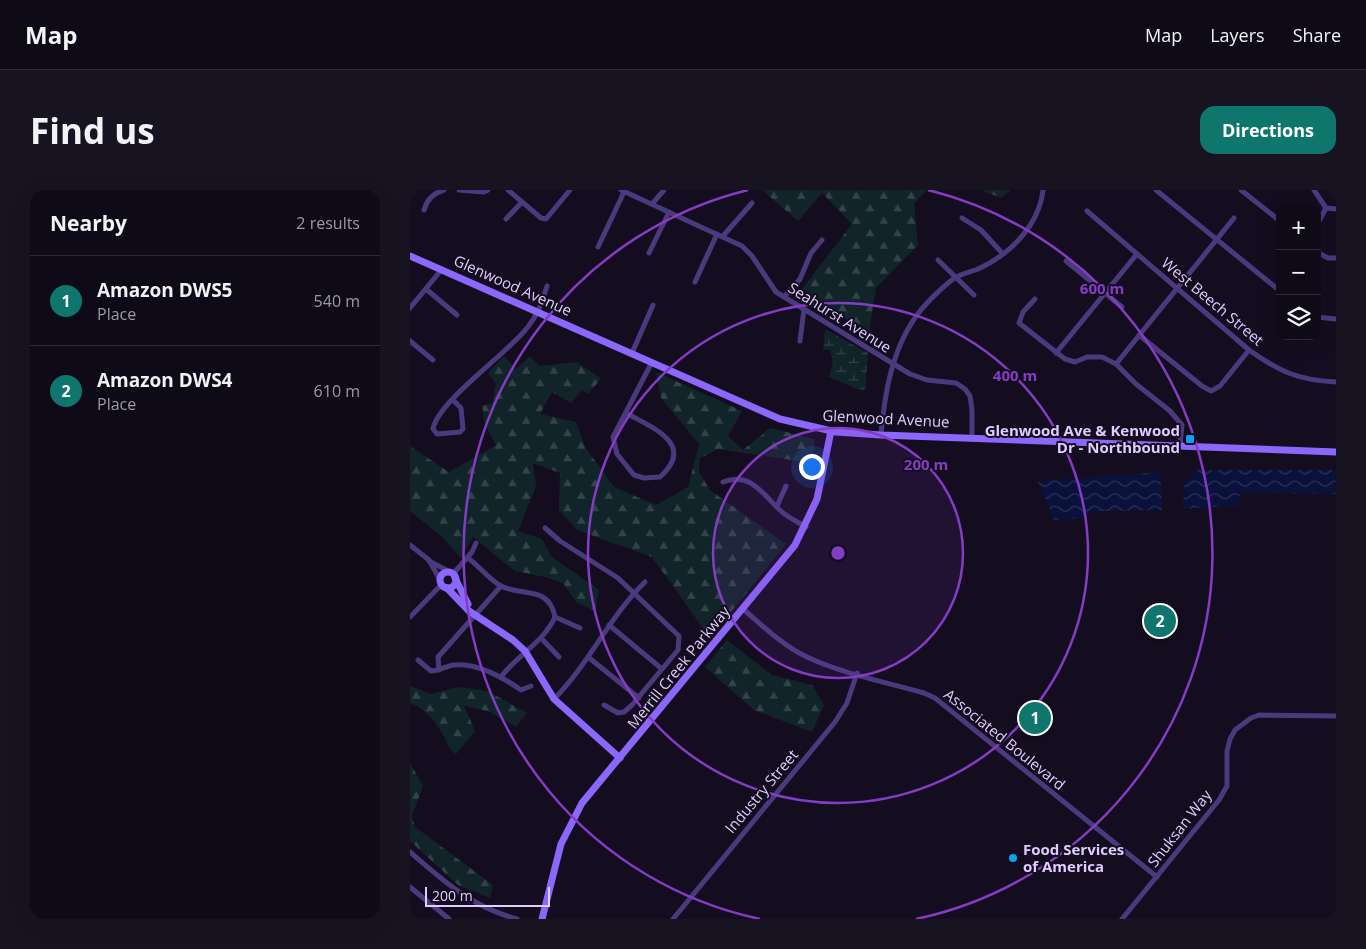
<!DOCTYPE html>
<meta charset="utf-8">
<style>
:root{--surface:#0f0a17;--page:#181320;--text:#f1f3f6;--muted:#9b9aa1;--line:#2f2b36;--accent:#0f766e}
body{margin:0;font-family:"Open Sans",sans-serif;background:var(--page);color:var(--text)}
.controls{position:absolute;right:15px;top:15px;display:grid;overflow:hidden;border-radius:10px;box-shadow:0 5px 20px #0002}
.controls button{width:45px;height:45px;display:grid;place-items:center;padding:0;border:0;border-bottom:1px solid var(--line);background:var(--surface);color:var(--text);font:25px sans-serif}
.scale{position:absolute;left:15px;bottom:12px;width:125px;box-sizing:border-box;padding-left:5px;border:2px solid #decdfe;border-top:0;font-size:14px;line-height:18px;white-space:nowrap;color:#decdfe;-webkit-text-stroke:4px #140d1f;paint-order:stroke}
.you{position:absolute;left:401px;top:276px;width:18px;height:18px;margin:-12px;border:4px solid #fff;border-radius:50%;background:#1a73e8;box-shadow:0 0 0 8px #1a73e833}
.badge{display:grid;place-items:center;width:32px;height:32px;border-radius:50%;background:var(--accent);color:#fff;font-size:16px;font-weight:700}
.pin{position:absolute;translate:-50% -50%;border:2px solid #fff;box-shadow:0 1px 5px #0006}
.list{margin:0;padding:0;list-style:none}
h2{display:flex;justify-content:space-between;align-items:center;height:65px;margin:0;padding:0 20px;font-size:21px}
h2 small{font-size:16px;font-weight:400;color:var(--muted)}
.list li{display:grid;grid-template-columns:32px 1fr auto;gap:15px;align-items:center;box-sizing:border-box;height:90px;padding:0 20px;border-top:1px solid var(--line)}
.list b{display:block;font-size:19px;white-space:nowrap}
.list p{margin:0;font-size:16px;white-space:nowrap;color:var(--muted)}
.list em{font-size:16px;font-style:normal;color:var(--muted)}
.icon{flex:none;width:28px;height:28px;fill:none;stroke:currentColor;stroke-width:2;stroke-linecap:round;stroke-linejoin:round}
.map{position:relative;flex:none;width:926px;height:729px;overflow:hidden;border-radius:15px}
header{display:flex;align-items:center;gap:30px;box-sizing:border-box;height:70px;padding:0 25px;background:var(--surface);border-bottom:1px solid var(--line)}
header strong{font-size:24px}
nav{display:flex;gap:28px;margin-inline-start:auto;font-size:18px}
.intro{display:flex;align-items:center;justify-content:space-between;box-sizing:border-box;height:120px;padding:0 30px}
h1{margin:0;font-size:35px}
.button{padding:12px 22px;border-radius:15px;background:var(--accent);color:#fff;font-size:18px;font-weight:700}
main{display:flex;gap:30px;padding:0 30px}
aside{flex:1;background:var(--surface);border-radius:15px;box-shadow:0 5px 20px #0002}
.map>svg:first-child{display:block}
.forest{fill:url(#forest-firs)}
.wetland{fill:url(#wetland-marsh)}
.water{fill:url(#water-waves)}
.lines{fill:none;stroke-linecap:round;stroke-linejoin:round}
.street{stroke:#4b397d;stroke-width:5}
.secondary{stroke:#8c67fb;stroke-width:7}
.ring{fill:none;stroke:#853cc5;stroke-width:2.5}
.poi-dot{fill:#07a3ef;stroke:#140d1f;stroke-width:2}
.labels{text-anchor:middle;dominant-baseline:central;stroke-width:4;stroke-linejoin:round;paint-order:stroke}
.street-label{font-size:15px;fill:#decdfe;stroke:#140d1f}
.poi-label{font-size:15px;font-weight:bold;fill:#decdfe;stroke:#140d1f;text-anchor:end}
.centre{fill:#853cc5;stroke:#140d1f;stroke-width:2.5}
.ring-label{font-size:15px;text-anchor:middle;font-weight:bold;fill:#853cc5;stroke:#140d1f;stroke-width:4;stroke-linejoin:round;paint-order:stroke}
</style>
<header>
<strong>Map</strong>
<nav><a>Map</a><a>Layers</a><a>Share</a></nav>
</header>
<div class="intro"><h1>Find us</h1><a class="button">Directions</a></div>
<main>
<aside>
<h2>Nearby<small>2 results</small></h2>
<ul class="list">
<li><span class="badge">1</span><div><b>Amazon DWS5</b><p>Place</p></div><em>540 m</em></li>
<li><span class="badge">2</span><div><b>Amazon DWS4</b><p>Place</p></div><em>610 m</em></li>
</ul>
</aside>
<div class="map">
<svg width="926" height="729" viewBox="0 0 926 729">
<defs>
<pattern id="forest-firs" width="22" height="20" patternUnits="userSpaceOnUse" patternTransform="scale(1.25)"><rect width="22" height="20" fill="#102429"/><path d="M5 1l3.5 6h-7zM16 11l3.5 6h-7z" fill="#324349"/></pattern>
<pattern id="wetland-marsh" width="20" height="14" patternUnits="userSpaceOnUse" patternTransform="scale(1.25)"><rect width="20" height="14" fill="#102429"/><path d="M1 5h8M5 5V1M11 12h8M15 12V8" fill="none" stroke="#324349"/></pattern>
<pattern id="water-waves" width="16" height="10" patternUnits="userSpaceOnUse" patternTransform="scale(1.25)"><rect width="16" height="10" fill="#0a113b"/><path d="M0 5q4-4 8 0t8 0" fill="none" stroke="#2d3258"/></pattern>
</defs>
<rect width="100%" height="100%" fill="#140d1f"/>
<!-- forest -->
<g class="forest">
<polygon points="352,0 517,0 504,13 508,55 466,98 459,142 389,103 442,34 412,3 388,31"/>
<polygon points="571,0 601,0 591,8"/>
<polygon points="94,166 106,179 120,166 129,176 167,172 191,189 178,204 172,200 161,213 142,202 130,224 166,232 175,257 204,297 246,315 278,297 289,254 251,208 246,182 332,221 318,246 333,260 360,238 405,249 402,273 308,259 290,268 289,282 300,300 376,354 300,448 242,367 167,340 149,320 150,283 123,273 126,296 108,341 132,349 142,367 189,400 185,421 167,413 153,393 135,387 105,381 63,347 51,368 30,345 0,321 0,256 39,282 86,255 75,235 72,216 82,213 86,194 78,183"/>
<polygon points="317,450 362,485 402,495 414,515 402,542 344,520 295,477"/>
<path d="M 0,496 L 21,504 L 48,497 L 78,501 L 117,523 L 106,537 L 78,521 L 54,516 L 65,541 L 46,564 C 36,557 37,549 30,540 C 23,528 13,518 0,513 Z"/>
<polygon points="0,573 13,596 2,626 5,637 83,695 80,708 48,695 0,651"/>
</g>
<!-- wetland -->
<polygon class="wetland" points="415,139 458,163 455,199 452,201 419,187 423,172 420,160 413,160"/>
<!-- water -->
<g class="water">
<polygon points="788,280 925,280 926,304 830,303 828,315 773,319 774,294"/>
<polygon points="750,282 752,320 685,321 674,328 644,330 628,291"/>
</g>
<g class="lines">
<!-- street -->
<g class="street">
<polyline points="49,0 74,2 78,0"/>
<polyline points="98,0 131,28 136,29 160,0"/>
<polyline points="211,0 332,56 342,66 366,102 500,184 517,190 546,193 555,199 560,206 562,220 562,247"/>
<polyline points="746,0 870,101"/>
<polyline points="831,0 870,31"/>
<polyline points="904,0 916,18"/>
<polyline points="242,14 254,0"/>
<polyline points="916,18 926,19"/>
<path d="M 14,20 C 17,9 23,3 34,0"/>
<path d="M 677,21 L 839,160 C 870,182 888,190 926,192"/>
<polyline points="552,28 571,40 593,64"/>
<polyline points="96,29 112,12"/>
<polyline points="907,35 916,18"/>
<polyline points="313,46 342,13"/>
<polyline points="188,57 214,2"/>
<polyline points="907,62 918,68 926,68"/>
<polyline points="239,63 259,22"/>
<polyline points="528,70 564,105"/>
<polyline points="656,71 712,117"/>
<polyline points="285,92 307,44"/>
<polyline points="16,99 47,125"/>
<polyline points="374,107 390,89 401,63 412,50"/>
<polyline points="625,109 613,122 609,133 655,169 665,172 677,167 692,167 706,174 726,194 760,221 772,235 770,256"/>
<polyline points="0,118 32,79"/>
<polyline points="907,127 926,129"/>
<polyline points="729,145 792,196 801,201 810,196 839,160"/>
<polyline points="0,151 23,170"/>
<polyline points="390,151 394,119"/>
<polyline points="222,163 243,115"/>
<polyline points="646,163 727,64"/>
<polyline points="706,174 824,28"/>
<path d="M 43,210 L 51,218 L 53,239 L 50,242 L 27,244 L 23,239 C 28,211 98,163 117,138 C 128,125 132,112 137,96"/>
<path d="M 216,223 C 241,237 287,254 250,287 L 234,288 L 224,285 L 207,264 L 203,247 L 242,172"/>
<path d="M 471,245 C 475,198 484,147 518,112 C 526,104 537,92 547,87 C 553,83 561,82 568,79 C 599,65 629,36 633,0"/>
<path d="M 313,292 C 341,281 353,305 372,322 C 379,328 388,332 396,337"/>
<polyline points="367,316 376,296"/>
<polyline points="135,338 150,351 208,388 269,446 268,460 222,515 214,522 208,523 194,515"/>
<polyline points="0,355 19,370 29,388"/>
<path d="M 58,368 C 69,376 79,389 91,396 C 112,407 139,395 145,427 L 170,438"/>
<polyline points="19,371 40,382"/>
<polyline points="43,384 62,362 66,353"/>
<path d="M 333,419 C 353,436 373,456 397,467 C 433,484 476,492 514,503 L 525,508 L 747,687"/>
<polyline points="0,427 31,395"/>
<polyline points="199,435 252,479"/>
<polyline points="131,448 149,467"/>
<polyline points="178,467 229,508"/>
<path d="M 8,470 L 21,481 C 29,481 36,476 44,475 C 66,472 94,488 111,500 L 121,496"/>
<polyline points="29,480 28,467 91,396"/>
<path d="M 91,487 C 107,465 134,452 145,427"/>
<path d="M 144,509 C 179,474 199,427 235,392"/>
<path d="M 0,662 C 35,692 62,717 107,729"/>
<polyline points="0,697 39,729"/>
<polyline points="263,729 425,532 437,513 447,483"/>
<polyline points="712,729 809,610 817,596 817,561 820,549 825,540 841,528 849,525 926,526"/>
</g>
<!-- secondary -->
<g class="secondary">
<polyline points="0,66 370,229 426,242 471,245 926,262"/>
<circle cx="38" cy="390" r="8"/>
<polyline points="45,388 58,414"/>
<polyline points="37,398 59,421 103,450 115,461 144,509 210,568"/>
<polyline points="132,729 151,654 172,613 385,355 407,309 421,241"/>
</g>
</g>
<!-- distance rings -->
<circle cx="428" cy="363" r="125" fill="#853cc5" fill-opacity=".12"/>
<g class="ring">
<circle cx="428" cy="363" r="125"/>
<circle cx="428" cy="363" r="250"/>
<path d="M350 729A374 374 0 0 1 338 0M518 0A374 374 0 0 1 506 729"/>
</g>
<!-- markers -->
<g class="poi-dot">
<rect x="775" y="244" width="10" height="10" rx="2.5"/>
<circle cx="603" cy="668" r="5"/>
</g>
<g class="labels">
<!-- street labels -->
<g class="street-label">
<text transform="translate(103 95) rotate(24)">Glenwood Avenue</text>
<text transform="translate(803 111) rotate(40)">West Beech Street</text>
<text transform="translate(430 127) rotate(32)">Seahurst Avenue</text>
<text transform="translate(476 228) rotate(3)">Glenwood Avenue</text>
<text transform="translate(268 477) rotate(-51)">Merrill Creek Parkway</text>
<text transform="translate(595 549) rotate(39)">Associated Boulevard</text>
<text transform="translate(351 601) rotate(-50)">Industry Street</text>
<text transform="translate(769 638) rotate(-52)">Shuksan Way</text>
</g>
<!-- poi labels -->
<g class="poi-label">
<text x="770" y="240">Glenwood Ave &amp; Kenwood<tspan x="770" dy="17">Dr - Northbound</tspan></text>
<text x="613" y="659" text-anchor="start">Food Services<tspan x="613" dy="17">of America</tspan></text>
</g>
</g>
<circle cx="428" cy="363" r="8" class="centre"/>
<g class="ring-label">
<text x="692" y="104">600 m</text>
<text x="605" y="191">400 m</text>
<text x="516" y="280">200 m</text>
</g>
</svg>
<div class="controls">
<button>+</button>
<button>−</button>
<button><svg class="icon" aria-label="layers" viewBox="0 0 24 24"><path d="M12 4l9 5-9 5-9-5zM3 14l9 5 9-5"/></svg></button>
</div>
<div class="scale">200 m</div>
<div class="you"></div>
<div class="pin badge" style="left:625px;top:528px">1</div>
<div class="pin badge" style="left:750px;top:431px">2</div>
</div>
</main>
